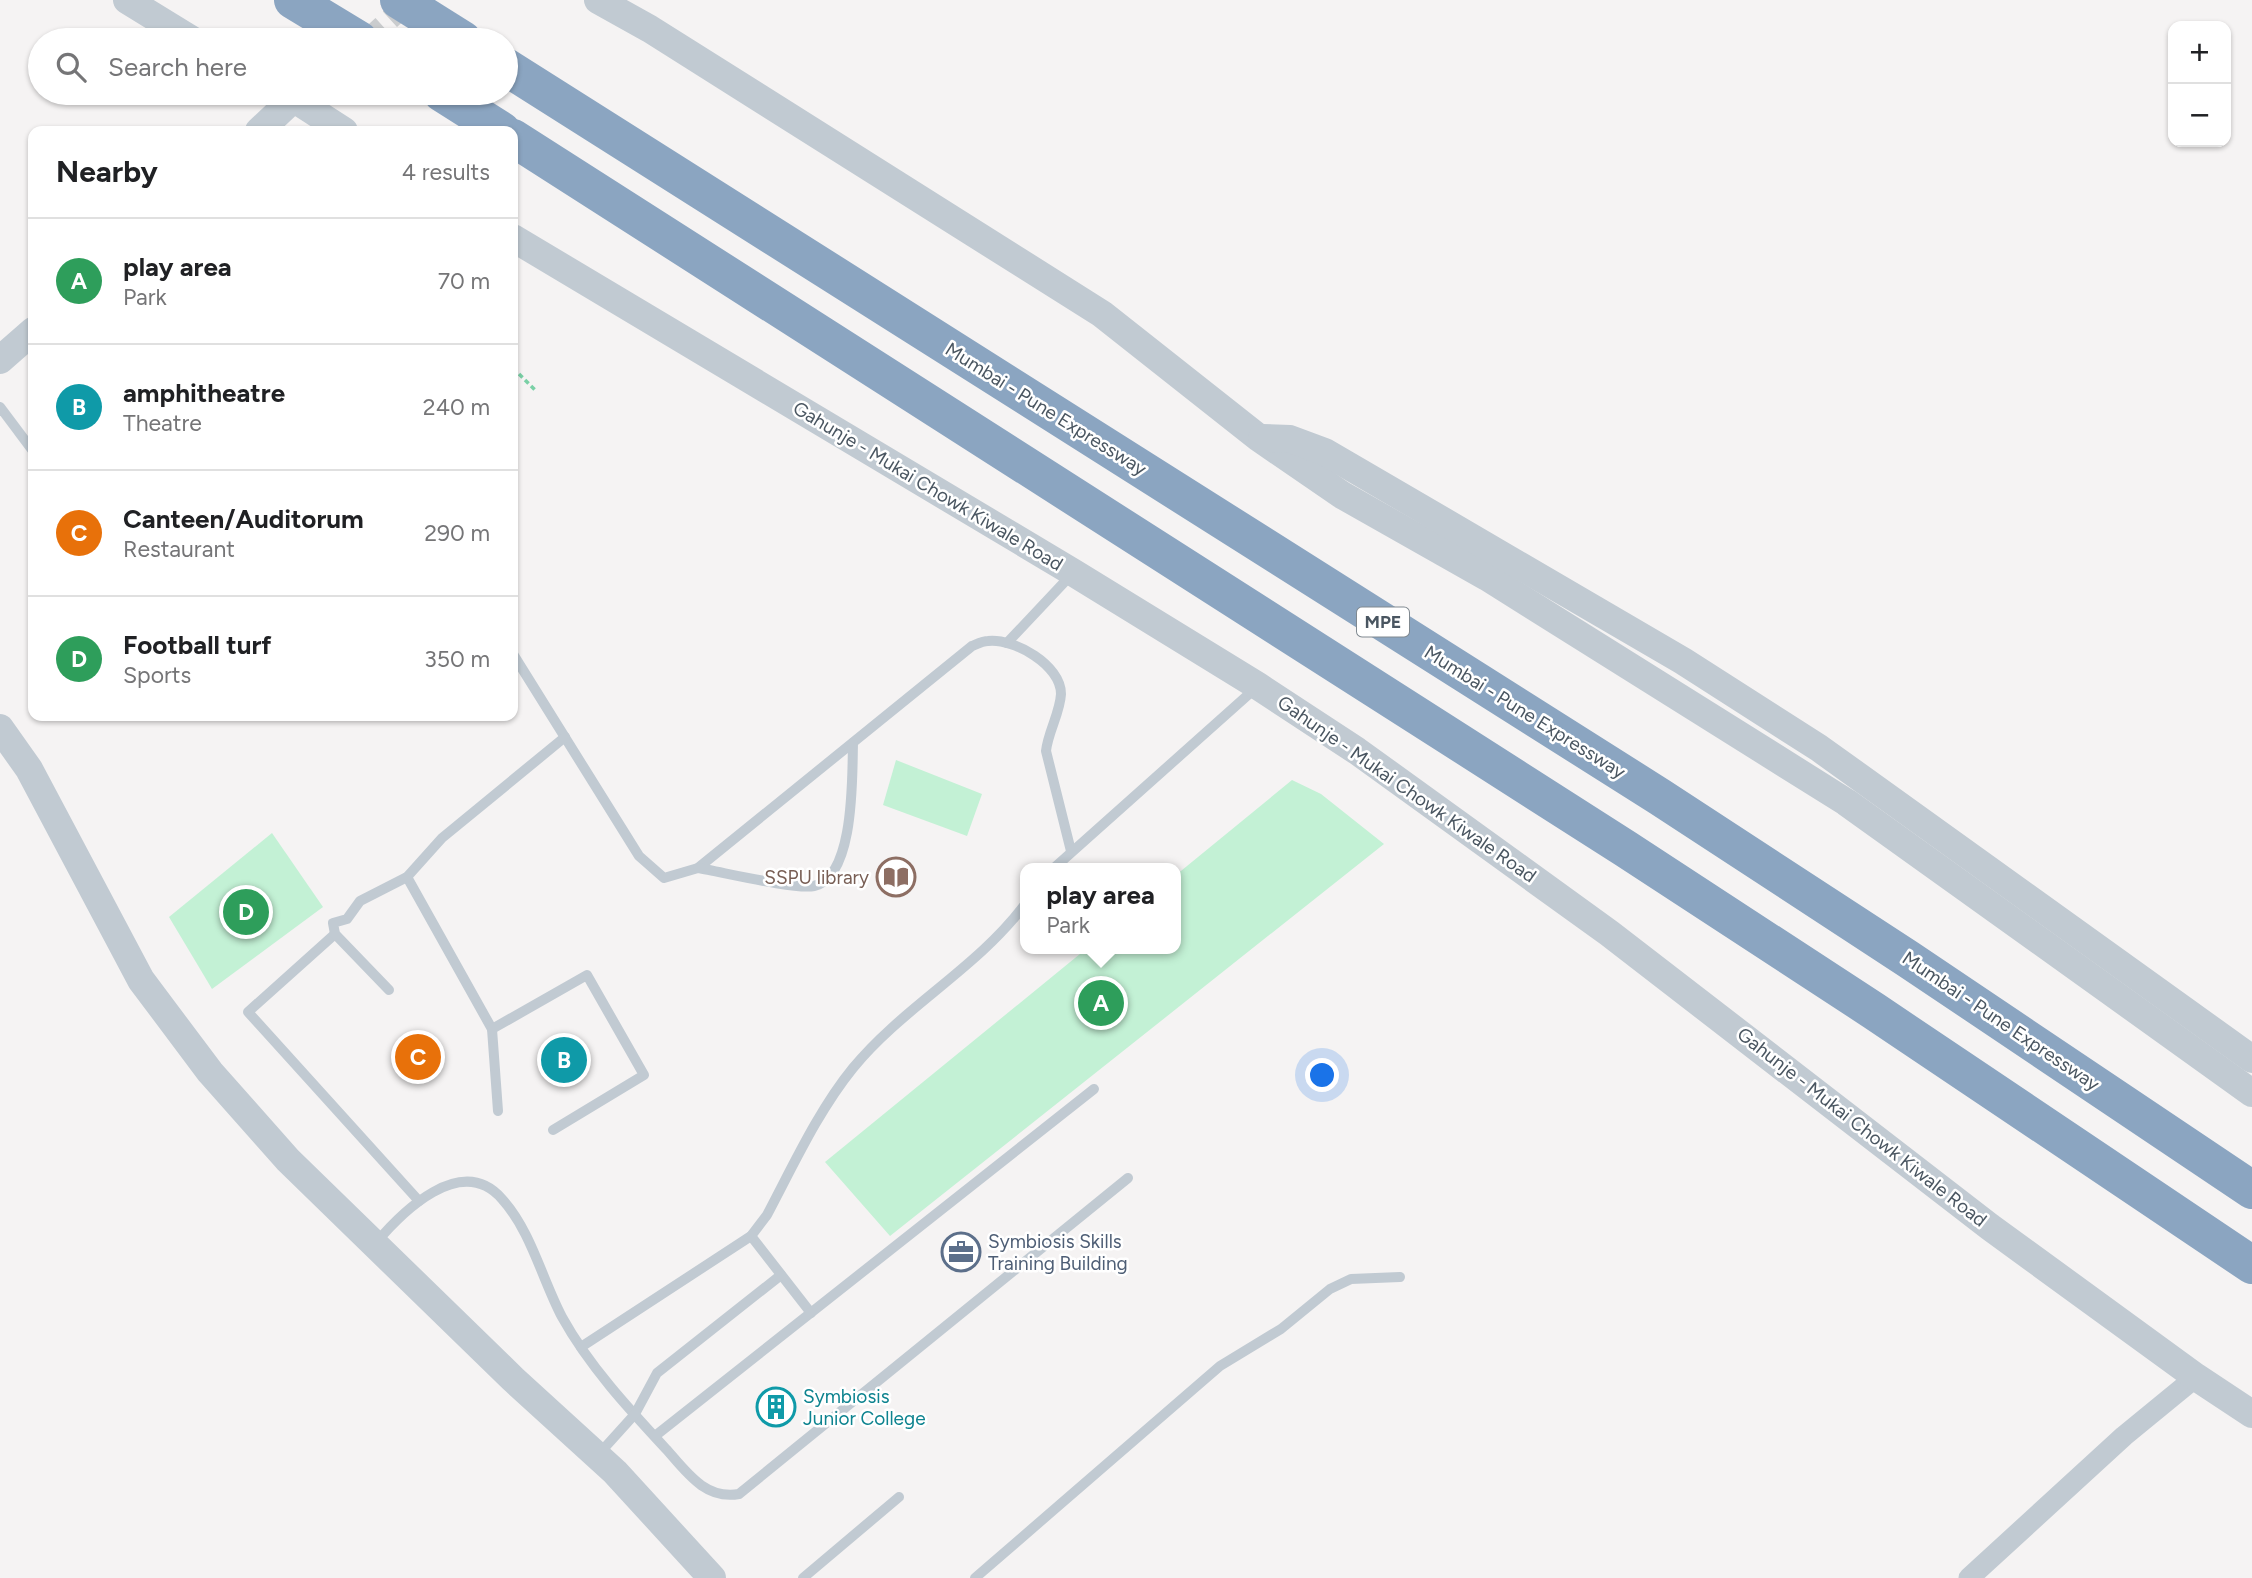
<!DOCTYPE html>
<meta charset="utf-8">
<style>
:root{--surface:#fff;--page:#f6f6f6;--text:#202124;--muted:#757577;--line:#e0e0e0;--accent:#ea580c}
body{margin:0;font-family:Figtree,sans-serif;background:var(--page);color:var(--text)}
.controls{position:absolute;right:21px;top:21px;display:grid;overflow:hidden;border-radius:14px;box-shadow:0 2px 5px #0004}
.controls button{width:63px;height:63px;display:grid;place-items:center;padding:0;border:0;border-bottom:2px solid var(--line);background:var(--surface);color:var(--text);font:35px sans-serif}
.you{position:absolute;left:1323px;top:1076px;width:24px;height:24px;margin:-18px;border:5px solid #fff;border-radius:50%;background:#1a73e8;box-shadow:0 0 0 10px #1a73e833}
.badge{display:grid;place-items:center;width:46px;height:46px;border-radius:50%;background:var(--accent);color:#fff;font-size:23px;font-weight:700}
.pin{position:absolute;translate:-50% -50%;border:4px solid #fff;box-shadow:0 2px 7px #0006}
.popup{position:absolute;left:1020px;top:863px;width:161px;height:91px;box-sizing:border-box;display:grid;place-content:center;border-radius:14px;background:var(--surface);filter:drop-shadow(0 2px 5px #0005);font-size:23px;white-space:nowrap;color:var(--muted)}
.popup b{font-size:26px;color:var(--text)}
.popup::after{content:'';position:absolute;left:50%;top:100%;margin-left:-14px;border:14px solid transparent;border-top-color:var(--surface)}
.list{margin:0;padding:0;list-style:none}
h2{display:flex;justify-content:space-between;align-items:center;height:91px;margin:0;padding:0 28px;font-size:30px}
h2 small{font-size:23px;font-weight:400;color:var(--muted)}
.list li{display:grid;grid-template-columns:46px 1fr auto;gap:21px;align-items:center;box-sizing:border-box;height:126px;padding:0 28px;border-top:2px solid var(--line)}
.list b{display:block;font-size:26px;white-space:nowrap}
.list p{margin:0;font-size:23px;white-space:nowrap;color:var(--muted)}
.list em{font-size:23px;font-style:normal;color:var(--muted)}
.icon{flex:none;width:38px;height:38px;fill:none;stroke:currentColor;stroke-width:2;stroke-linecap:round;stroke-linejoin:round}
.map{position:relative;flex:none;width:2252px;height:1578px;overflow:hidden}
.search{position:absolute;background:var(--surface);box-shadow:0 2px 5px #0004;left:28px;top:28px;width:490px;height:77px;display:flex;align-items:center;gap:18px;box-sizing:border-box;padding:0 24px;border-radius:38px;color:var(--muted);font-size:26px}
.panel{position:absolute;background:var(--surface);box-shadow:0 2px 5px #0004;left:28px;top:126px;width:490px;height:595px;border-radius:14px}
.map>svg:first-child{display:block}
.green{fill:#c3f1d5}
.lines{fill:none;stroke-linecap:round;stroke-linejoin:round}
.minor-tunnel{stroke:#caccce;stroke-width:21;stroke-dasharray:21 10;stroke-linecap:butt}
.path{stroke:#7ad0a6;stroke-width:3.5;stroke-dasharray:5 3.5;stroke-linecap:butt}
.service{stroke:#c1cad2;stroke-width:10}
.minor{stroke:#c1cad2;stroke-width:21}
.tertiary{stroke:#c1cad2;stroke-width:28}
.motorway{stroke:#8ba5c1;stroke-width:38}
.labels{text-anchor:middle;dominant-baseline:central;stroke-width:5;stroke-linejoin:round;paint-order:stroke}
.shield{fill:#fff;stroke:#808990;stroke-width:2}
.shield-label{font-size:18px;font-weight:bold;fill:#4a5661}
.street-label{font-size:19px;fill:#4a5661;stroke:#fff}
.education-label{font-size:19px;fill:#785e54;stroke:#fff;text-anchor:end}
.service-label{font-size:19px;fill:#4e5e75;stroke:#fff;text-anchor:start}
.culture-label{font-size:19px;fill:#0d838f;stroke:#fff;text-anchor:start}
</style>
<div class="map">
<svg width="2252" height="1578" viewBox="0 0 2252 1578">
<rect width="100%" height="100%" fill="#f5f3f3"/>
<!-- green -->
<g class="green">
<polygon points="896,760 982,794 967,836 883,805"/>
<polygon points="1292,780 1321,794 1384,844 890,1236 825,1162 1086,949 1176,949 1176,875"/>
<polygon points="272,833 323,907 212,989 169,917"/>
</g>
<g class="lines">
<!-- minor-tunnel -->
<polyline class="minor-tunnel" points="367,40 411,0"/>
<!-- path -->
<polyline class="path" points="513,368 535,390"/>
<!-- service -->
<g class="service">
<polyline points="0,407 33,451"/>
<polyline points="1007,643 1072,574"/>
<path d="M 513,654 L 639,856 L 664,878 L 698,868 L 972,646 C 977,644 983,641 988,641 C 1014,638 1061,665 1061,694 C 1060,713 1048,732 1046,751 L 1071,851"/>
<path d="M 698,868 C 722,872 796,890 814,886 C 855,877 852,776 853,743"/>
<polyline points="1054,868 1258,686"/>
<polyline points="407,877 492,1029 498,1111"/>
<polyline points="335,934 248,1012 419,1201"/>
<polyline points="389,990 335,934 333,923 347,919 360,901 407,877 442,838 565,737"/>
<polyline points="492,1029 587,975 644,1075 553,1130"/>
<polyline points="751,1236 811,1313"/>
<path d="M 375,1244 C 401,1213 461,1152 502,1199 C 531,1231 542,1279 562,1317 C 589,1366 629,1409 667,1450 C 687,1473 706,1500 739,1494 L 1128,1178"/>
<path d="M 581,1347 L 751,1236 L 767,1215 C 793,1166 818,1111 853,1068 C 904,1006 978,968 1026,903"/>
<polyline points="655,1436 1094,1089"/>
<polyline points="598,1455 635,1414 657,1373 781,1275"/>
<polyline points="803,1578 899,1497"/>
<polyline points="975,1578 1220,1366 1281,1329 1330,1289 1351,1279 1400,1277"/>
</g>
<!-- minor -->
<polyline class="minor" points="1969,1578 2124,1436 2196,1377"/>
<!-- tertiary -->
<g class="tertiary">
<polyline points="127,0 192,40"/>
<polyline points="598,0 650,29 1102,314 1259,438 1342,495 1487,577 1846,802 2252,1093"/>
<polyline points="285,93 344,131"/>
<polyline points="259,131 294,98"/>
<polyline points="513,238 1074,573 1258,686 1357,751 1609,933 1990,1227 2196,1377 2252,1414"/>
<polyline points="0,360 33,331"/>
<polyline points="1262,438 1290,439 1325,452 1683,661 1819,748 2252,1059"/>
<polyline points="0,728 29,769 141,980 210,1072 288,1160 513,1379 615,1472 712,1578"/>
</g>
<!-- motorway -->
<g class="motorway">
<polyline points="293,0 359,40"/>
<polyline points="399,0 463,40"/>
<polyline points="506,67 1660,797 1908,959 2252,1190"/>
<polyline points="442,93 502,131"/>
<polyline points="513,138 1626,849 1874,1011 2252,1265"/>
</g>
</g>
<!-- icons -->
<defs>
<symbol id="library-ring" viewBox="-11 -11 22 22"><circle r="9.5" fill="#fff" stroke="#8d6e63" stroke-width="1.5"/><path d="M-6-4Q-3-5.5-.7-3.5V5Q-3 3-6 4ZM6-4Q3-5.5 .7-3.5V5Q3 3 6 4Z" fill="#8d6e63"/></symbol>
<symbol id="office-ring" viewBox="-11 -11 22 22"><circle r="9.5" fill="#fff" stroke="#5c6f8a" stroke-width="1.5"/><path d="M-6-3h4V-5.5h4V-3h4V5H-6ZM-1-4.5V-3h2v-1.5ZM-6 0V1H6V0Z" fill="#5c6f8a"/></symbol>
<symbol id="building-ring" viewBox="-11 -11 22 22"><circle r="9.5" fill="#fff" stroke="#0f9aa8" stroke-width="1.5"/><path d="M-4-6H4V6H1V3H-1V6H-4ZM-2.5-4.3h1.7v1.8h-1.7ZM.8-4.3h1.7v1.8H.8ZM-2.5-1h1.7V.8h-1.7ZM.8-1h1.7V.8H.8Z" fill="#0f9aa8"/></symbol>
</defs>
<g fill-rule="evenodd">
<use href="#library-ring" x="874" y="855" width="44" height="44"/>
<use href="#office-ring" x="939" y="1230" width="44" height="44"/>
<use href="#building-ring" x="754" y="1385" width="44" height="44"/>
</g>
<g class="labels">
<!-- shield labels -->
<rect class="shield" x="1357" y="607.5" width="52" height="29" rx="5"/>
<g class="shield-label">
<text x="1383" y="622">MPE</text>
</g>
<!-- street labels -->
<g class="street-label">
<text transform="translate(1046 409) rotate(32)">Mumbai - Pune Expressway</text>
<text transform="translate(928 486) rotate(31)">Gahunje - Mukai Chowk Kiwale Road</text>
<text transform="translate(1525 712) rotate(32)">Mumbai - Pune Expressway</text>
<text transform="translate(1407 789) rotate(35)">Gahunje - Mukai Chowk Kiwale Road</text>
<text transform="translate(2001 1021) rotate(34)">Mumbai - Pune Expressway</text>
<text transform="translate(1862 1127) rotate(38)">Gahunje - Mukai Chowk Kiwale Road</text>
</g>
<!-- education labels -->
<g class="education-label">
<text x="869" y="877">SSPU library</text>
</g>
<!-- service labels -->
<g class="service-label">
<text x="988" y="1241">Symbiosis Skills<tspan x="988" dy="22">Training Building</tspan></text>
</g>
<!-- culture labels -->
<g class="culture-label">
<text x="803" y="1396">Symbiosis<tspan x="803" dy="22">Junior College</tspan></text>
</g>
</g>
</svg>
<div class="controls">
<button>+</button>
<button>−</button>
</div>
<div class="you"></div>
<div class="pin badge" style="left:1101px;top:1003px;background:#2e9e5b">A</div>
<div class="popup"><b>play area</b>Park</div>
<div class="pin badge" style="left:564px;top:1060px;background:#0f9aa8">B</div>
<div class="pin badge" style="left:418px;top:1057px;background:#e8710a">C</div>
<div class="pin badge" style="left:246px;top:912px;background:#2e9e5b">D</div>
<div class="search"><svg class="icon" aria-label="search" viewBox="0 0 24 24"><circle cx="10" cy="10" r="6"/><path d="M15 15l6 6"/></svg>Search here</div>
<section class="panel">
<h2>Nearby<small>4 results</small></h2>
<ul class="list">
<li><span class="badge" style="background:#2e9e5b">A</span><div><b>play area</b><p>Park</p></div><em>70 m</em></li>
<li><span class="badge" style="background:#0f9aa8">B</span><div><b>amphitheatre</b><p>Theatre</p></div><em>240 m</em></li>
<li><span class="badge" style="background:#e8710a">C</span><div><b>Canteen/Auditorum</b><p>Restaurant</p></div><em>290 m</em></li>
<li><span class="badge" style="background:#2e9e5b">D</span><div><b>Football turf</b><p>Sports</p></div><em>350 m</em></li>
</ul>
</section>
</div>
